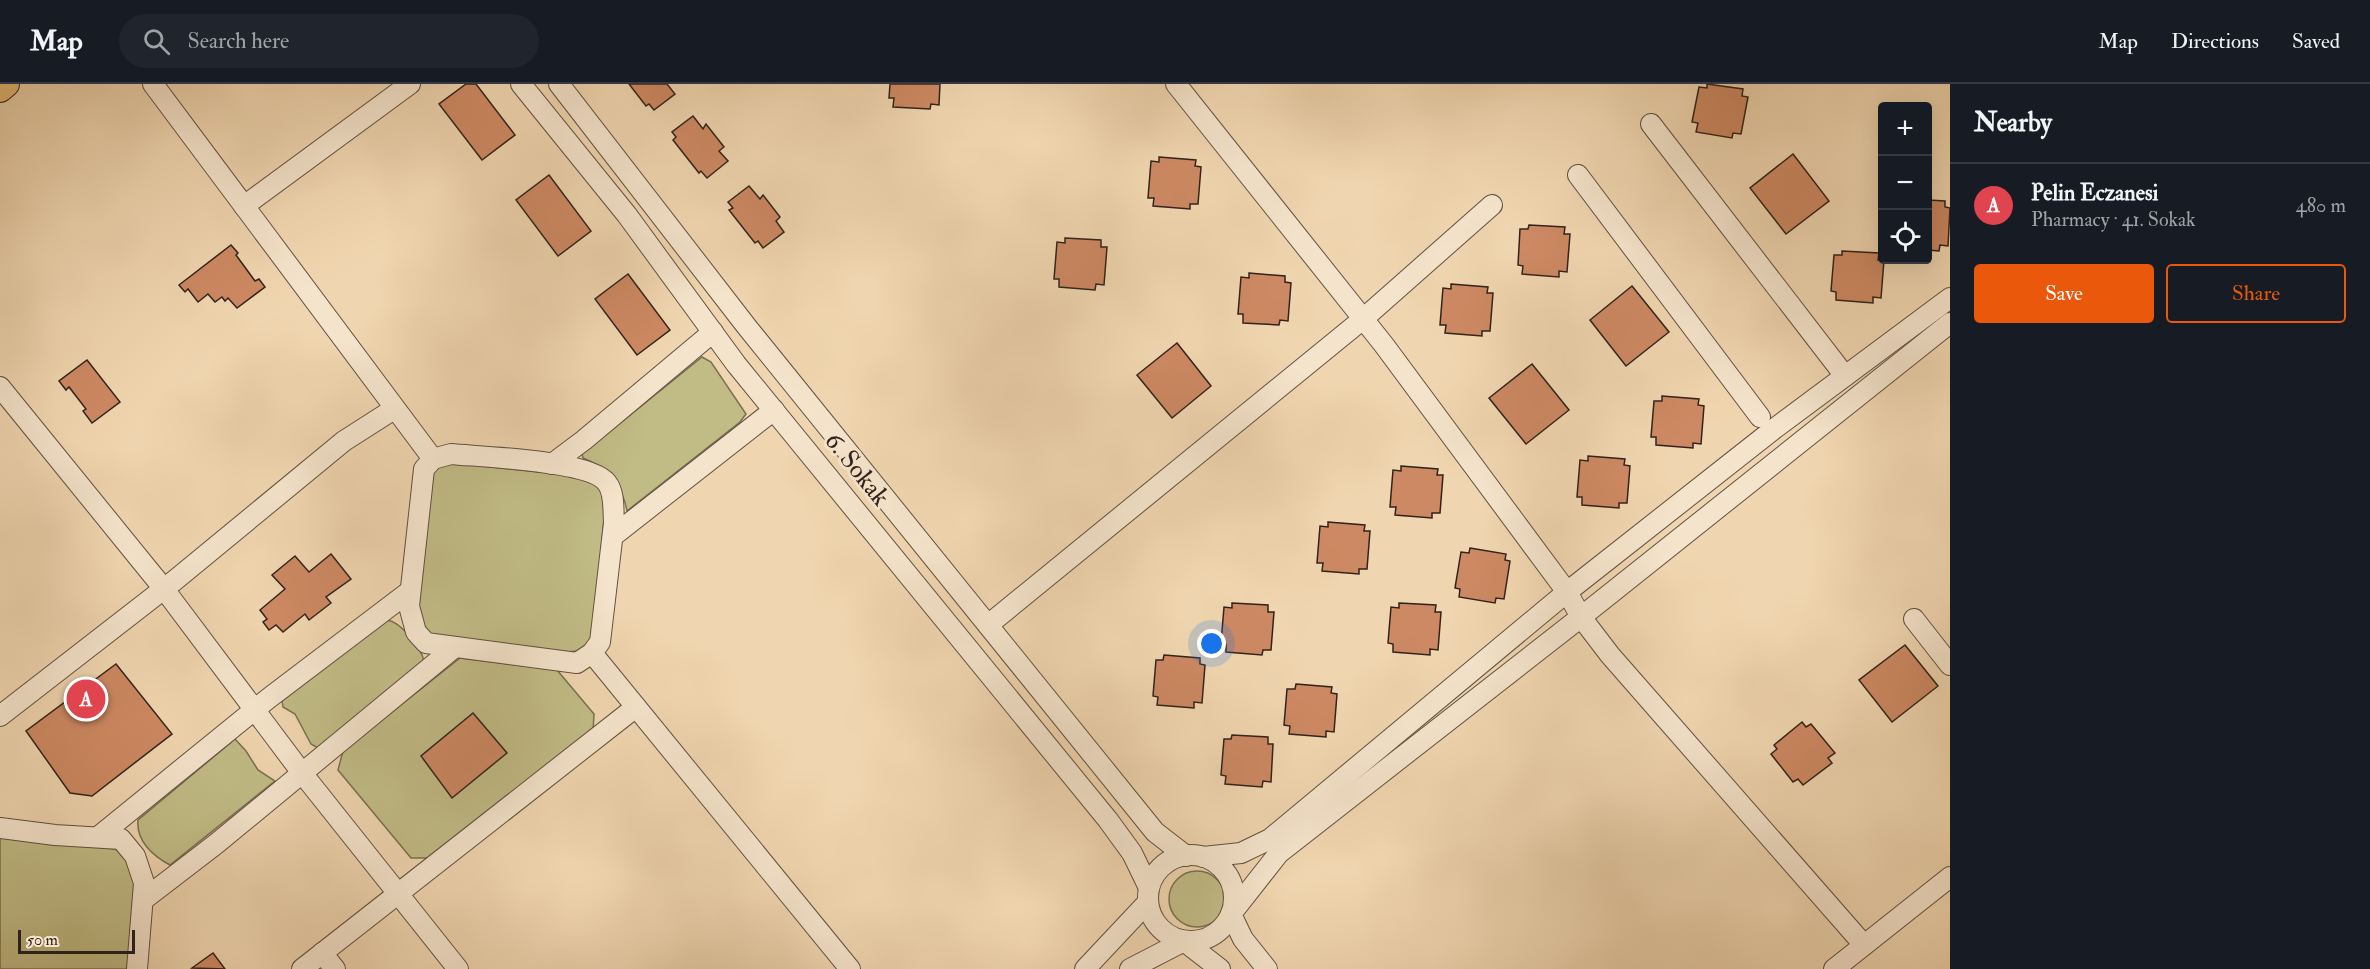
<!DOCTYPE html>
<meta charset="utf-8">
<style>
:root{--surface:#171b24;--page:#20242c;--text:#f1f3f6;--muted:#9ea1a6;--line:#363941;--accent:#ea580c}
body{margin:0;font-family:"IM FELL Double Pica",serif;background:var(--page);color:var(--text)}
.controls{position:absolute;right:18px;top:18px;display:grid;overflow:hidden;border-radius:6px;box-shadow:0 6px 24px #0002}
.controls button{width:54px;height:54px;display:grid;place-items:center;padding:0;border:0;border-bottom:2px solid var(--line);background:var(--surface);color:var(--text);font:30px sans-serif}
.scale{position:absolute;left:18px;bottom:15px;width:117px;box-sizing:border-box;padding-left:6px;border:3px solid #31231c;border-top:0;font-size:16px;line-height:21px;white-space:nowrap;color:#31231c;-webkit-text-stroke:4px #f5e4cc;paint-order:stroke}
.you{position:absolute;left:1212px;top:560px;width:21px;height:21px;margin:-15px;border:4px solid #fff;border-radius:50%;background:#1a73e8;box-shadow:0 0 0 9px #1a73e833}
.badge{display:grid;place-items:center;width:39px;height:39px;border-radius:50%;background:var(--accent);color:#fff;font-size:20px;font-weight:700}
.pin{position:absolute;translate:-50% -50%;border:3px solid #fff;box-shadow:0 2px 6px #0006}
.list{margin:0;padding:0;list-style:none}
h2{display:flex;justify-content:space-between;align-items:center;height:78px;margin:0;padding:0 24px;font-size:26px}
h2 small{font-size:20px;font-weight:400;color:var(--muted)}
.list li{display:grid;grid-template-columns:39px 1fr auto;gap:18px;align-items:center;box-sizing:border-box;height:84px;padding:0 24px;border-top:2px solid var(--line)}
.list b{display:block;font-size:22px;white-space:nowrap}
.list p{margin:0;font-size:20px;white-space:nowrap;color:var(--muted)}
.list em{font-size:20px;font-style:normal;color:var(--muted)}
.actions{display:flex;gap:12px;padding:18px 24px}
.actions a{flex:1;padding:14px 0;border:2px solid var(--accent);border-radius:6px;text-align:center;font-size:21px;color:var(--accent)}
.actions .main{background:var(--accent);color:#fff}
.icon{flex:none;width:33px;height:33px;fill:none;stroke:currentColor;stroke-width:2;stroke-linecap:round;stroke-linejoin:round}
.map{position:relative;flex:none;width:1950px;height:885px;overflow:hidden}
header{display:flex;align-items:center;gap:36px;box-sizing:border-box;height:84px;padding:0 30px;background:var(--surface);border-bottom:2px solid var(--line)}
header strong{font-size:28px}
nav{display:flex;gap:33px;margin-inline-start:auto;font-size:21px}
.search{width:420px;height:54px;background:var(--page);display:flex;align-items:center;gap:15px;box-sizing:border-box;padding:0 21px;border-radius:33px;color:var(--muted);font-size:22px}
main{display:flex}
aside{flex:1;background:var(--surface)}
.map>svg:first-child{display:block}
.green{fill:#c1bc86;stroke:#797051;stroke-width:1.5}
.building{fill:#cd8963;stroke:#31231c;stroke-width:1.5}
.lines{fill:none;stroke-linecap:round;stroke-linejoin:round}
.minor-casing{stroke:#615041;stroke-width:22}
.major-casing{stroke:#31231c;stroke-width:28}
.minor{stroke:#f5e4cc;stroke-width:20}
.major{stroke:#e8bb78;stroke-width:26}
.labels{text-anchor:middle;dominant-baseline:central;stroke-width:6;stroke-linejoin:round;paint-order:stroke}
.street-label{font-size:26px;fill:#31231c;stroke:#f5e4cc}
</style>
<header>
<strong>Map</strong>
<div class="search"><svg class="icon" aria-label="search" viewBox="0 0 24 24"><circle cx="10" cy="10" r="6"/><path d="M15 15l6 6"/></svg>Search here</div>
<nav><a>Map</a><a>Directions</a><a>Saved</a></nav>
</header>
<main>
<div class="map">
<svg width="1950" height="885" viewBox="0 0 1950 885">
<rect width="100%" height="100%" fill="#f0d6b0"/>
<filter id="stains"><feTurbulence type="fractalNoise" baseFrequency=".00333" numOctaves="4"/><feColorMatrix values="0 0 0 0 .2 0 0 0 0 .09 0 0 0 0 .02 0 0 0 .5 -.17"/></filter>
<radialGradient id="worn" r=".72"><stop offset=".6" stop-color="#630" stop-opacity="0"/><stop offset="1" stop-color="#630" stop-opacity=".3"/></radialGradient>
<!-- green -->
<g class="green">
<path d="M 702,273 L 711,278 L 746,330 L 740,338 L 627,427 C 622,400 608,384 583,374 L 582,370 Z"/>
<path d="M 437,379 L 464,380 L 586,393 L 599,399 L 606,414 L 593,549 C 586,567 586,567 566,568 L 430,550 L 418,542 L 416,528 L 432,384 Z"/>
<path d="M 387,536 C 401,538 422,564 424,578 L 318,664 L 311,660 L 295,630 L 283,623 L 282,617 Z"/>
<polygon points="460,574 557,586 594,630 593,647 428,774 411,774 338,686 343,667"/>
<path d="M 235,655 L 246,667 L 258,686 L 275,697 L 170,781 C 153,772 136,757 138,736 Z"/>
<polygon points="0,753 115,765 126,772 136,793 127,885 0,885"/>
<circle cx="1197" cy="815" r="28"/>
</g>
<!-- building -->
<g class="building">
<polygon points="466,0 476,0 515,51 482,76 439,20"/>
<polygon points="629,0 667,0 675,10 654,26 649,20 646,22"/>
<polygon points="890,0 940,0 939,21 931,20 930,25 893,23 894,14 889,14"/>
<polygon points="1707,0 1743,5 1742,12 1748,13 1741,50 1733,49 1732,54 1696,48 1698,39 1692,38 1699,3 1707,4"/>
<polygon points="693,32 703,45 706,40 724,63 719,67 728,77 707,94 701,87 699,89 673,56 676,53 672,48"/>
<polygon points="1793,70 1829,117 1786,150 1750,104"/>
<polygon points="1159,73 1196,76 1195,82 1201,83 1198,120 1190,120 1190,125 1153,122 1154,114 1148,114 1151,77 1159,78"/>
<polygon points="549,91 591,147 558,172 516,116"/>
<polygon points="749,102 760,115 763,111 780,133 776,137 784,148 763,164 758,157 755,159 729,126 733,124 728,118"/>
<polygon points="1928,116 1945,117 1945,123 1950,124 1948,162 1940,161 1939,167 1928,166"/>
<polygon points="1529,141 1565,143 1564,150 1570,150 1567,188 1559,187 1559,193 1522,190 1523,182 1518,181 1520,145 1528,145"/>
<polygon points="1065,154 1101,156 1101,163 1107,163 1104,201 1096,200 1095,206 1059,203 1059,195 1054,195 1057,158 1065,159"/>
<polygon points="231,161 238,169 236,171 255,197 259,195 265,203 237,224 228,214 225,217 222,213 215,218 208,210 198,218 188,205 185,208 179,201"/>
<polygon points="1842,167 1879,169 1878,176 1884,176 1881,214 1873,213 1873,219 1836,216 1836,208 1831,207 1834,171 1842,171"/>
<polygon points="1249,189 1285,192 1285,198 1291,199 1288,237 1280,236 1279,241 1243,239 1243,230 1238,230 1241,193 1249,194"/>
<polygon points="628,190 670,246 637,271 595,215"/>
<polygon points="1451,200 1488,203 1487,209 1493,209 1490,247 1482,247 1482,252 1445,249 1446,241 1440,241 1443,204 1451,205"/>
<polygon points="1632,202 1669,248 1626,282 1590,236"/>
<polygon points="1177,259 1211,302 1172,334 1137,291"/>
<polygon points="87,276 120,318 92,339 83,327 86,325 69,303 66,306 59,297"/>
<polygon points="1532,280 1569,326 1526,360 1489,314"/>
<polygon points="1662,312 1699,315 1698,321 1704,322 1701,360 1693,359 1693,364 1656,361 1656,353 1651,353 1654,317 1662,317"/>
<polygon points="1588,372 1625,375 1624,381 1630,382 1627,419 1619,419 1619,424 1582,421 1582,413 1577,413 1580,376 1588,377"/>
<polygon points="1401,382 1438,385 1437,391 1443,391 1440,429 1432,429 1432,434 1395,431 1396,423 1390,423 1393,386 1401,387"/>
<polygon points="1328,438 1365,441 1364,447 1370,447 1367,485 1359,485 1359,490 1322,487 1323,479 1317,479 1320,442 1328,443"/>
<polygon points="1470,464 1506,470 1505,476 1510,477 1504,515 1496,514 1495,519 1459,513 1460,505 1455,504 1461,468 1469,469"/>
<polygon points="331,470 351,495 326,513 331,519 309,536 305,530 283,548 276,541 269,546 263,538 267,535 260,526 285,505 272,491 295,472 309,488"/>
<polygon points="1232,519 1268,521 1268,528 1274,528 1271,566 1263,566 1262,571 1226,568 1226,560 1221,559 1224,523 1232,524"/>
<polygon points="1399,519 1436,521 1435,528 1441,528 1438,566 1430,565 1430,571 1393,568 1393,560 1388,559 1391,523 1399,524"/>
<polygon points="1905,561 1938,602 1892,638 1859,596"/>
<polygon points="1164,571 1200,574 1200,580 1205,581 1202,619 1194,618 1194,624 1157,621 1158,613 1153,612 1156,576 1163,576"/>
<polygon points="116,580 172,650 92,712 70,709 26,647"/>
<polygon points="1296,600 1332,603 1331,609 1337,610 1334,648 1326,647 1326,653 1289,650 1290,642 1284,641 1287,605 1295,605"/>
<polygon points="473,629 507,669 452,714 421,672"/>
<polygon points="1802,638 1806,643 1811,640 1835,669 1828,674 1832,679 1803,701 1798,695 1793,698 1771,670 1777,665 1774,661"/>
<polygon points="1232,651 1268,653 1268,660 1273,660 1271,698 1263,697 1262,703 1225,700 1226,692 1221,691 1224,655 1231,655"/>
<polygon points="213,869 225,885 192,884"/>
</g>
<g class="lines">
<defs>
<g id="minor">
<polyline points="153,0 433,375"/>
<polyline points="521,0 627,131 736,280 1108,736 1132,769 1149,804"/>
<polyline points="559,0 747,243 1155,748 1186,772"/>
<polyline points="1176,0 1384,261 1567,508 1581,533 1610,571 1864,861"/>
<polyline points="1651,40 1845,292"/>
<polyline points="1578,91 1760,333"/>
<polyline points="244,122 410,0"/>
<polyline points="0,303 164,505 302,689 458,885"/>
<path d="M 451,370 C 481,373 591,376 607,399 C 615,409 613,427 614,439 L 600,558 L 592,569 L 577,579 L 426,559 L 416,548 L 409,522 L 424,385 L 433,375 Z"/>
<polyline points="552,380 584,356 713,248"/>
<polyline points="613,452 774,326"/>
<polyline points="1914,535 1950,581"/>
<polyline points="988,541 1363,235 1492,121"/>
<polyline points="592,569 850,885"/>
<polyline points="0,632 174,497 344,357 394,325"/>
<polyline points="0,744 55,751 121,755 135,772 144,799 137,885"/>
<polyline points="98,753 269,614 410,507"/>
<circle cx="1191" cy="814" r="43"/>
<polyline points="1203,773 1241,769 1270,755 1567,508 1774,345 1950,214"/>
<polyline points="143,816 216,760 455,563"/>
<polyline points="322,869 335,885"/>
<polyline points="302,885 636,623"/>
<polyline points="1085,885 1148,818"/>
<polyline points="1130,885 1184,857 1220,885"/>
<polyline points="1267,885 1243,855 1231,830 1279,769 1581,533 1950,239"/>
<polyline points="1834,885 1950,793"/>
</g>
<polyline id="major" points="0,5 6,0"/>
</defs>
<!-- minor casing -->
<use href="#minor" class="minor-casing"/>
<!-- major casing -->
<use href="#major" class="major-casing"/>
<!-- minor -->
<use href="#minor" class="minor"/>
<!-- major -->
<use href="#major" class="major"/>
</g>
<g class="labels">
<!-- street labels -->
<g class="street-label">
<text transform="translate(857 385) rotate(51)">6. Sokak</text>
</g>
</g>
<rect width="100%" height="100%" filter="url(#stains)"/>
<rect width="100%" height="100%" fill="url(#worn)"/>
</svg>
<div class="controls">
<button>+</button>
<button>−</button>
<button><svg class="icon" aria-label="locate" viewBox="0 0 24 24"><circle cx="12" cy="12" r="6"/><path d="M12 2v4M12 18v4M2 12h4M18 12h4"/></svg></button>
</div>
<div class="scale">50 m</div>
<div class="you"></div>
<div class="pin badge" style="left:86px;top:615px;background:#e0444e">A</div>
</div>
<aside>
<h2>Nearby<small></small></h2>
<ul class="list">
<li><span class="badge" style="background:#e0444e">A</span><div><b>Pelin Eczanesi</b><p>Pharmacy · 41. Sokak</p></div><em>480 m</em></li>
</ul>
<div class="actions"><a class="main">Save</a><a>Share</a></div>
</aside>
</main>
